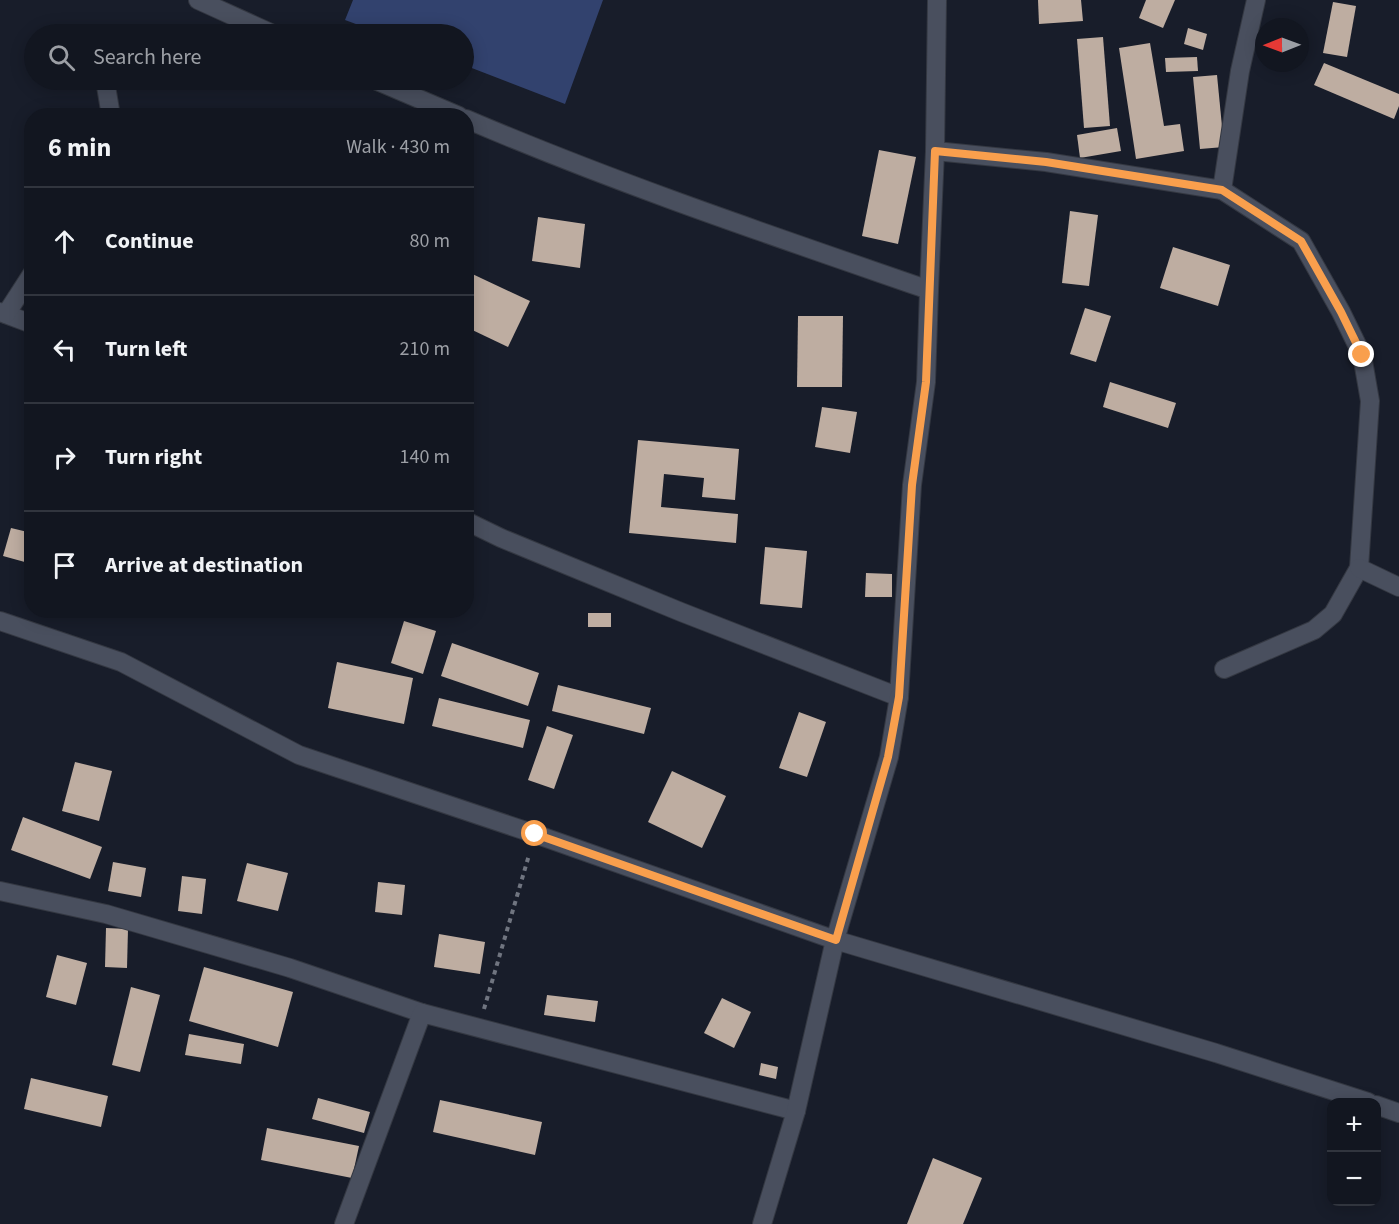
<!DOCTYPE html>
<meta charset="utf-8">
<style>
:root{--surface:#121620;--page:#1f232d;--text:#f1f3f6;--muted:#9c9fa5;--line:#31353e}
body{margin:0;font-family:"Source Sans 3",sans-serif;background:var(--page);color:var(--text)}
.controls{position:absolute;right:18px;bottom:18px;display:grid;overflow:hidden;border-radius:12px;box-shadow:0 3px 15px #0003}
.controls button{width:54px;height:54px;display:grid;place-items:center;padding:0;border:0;border-bottom:2px solid var(--line);background:var(--surface);color:var(--text);font:30px sans-serif}
.compass{position:absolute;left:1255px;top:18px;width:54px;height:54px;border-radius:50%;background:var(--surface);box-shadow:0 3px 15px #0003;rotate:269deg}
.stop{position:absolute;width:18px;height:18px;margin:-14px;border:4px solid #f99f4d;border-radius:50%;background:#fff}
.stop.end{background:#f99f4d;border-color:#fff;box-shadow:0 2px 6px #0008}
.list{margin:0;padding:0;list-style:none}
h2{display:flex;justify-content:space-between;align-items:center;height:78px;margin:0;padding:0 24px;font-size:26px}
h2 small{font-size:20px;font-weight:400;color:var(--muted)}
.list li{display:grid;grid-template-columns:39px 1fr auto;gap:18px;align-items:center;box-sizing:border-box;height:108px;padding:0 24px;border-top:2px solid var(--line)}
.list b{display:block;font-size:22px;white-space:nowrap}
.list em{font-size:20px;font-style:normal;color:var(--muted)}
.icon{flex:none;width:33px;height:33px;fill:none;stroke:currentColor;stroke-width:2;stroke-linecap:round;stroke-linejoin:round}
.map{position:relative;flex:none;width:1399px;height:1224px;overflow:hidden}
.search{position:absolute;background:var(--surface);box-shadow:0 3px 15px #0003;left:24px;top:24px;width:450px;height:66px;display:flex;align-items:center;gap:15px;box-sizing:border-box;padding:0 21px;border-radius:33px;color:var(--muted);font-size:22px}
.panel{position:absolute;background:var(--surface);box-shadow:0 3px 15px #0003;left:24px;top:108px;width:450px;height:510px;border-radius:24px}
.map>svg:first-child{display:block}
.green{fill:#32426e}
.building{fill:#beada1}
.lines{fill:none;stroke-linecap:round;stroke-linejoin:round}
.street-casing{stroke:#343842;stroke-width:20}
.path{stroke:#707580;stroke-width:4;stroke-dasharray:4.5 4.5;stroke-linecap:butt}
.street{stroke:#494f5e;stroke-width:18}
.route{stroke:#f99f4d;stroke-width:8}
</style>
<div class="map">
<svg width="1399" height="1224" viewBox="0 0 1399 1224">
<rect width="100%" height="100%" fill="#181d2a"/>
<!-- green -->
<polygon class="green" points="353,0 603,0 565,104 464,65 464,34 383,34 345,20"/>
<!-- building -->
<g class="building">
<polygon points="1038,0 1081,0 1083,21 1039,24"/>
<polygon points="1146,0 1175,0 1163,28 1139,18"/>
<polygon points="1333,2 1356,6 1347,57 1323,53"/>
<polygon points="1188,28 1207,34 1203,50 1184,44"/>
<polygon points="1103,37 1110,126 1084,128 1077,39"/>
<polygon points="1150,43 1164,126 1180,124 1184,151 1136,159 1119,48"/>
<polygon points="1197,57 1198,71 1166,72 1165,58"/>
<polygon points="1324,63 1399,94 1399,106 1394,119 1314,85"/>
<polygon points="1217,75 1224,147 1200,149 1193,77"/>
<polygon points="1117,128 1121,151 1080,158 1077,135"/>
<polygon points="879,150 916,157 898,244 862,236"/>
<polygon points="1070,211 1098,215 1089,286 1062,283"/>
<polygon points="538,217 585,224 580,268 532,261"/>
<polygon points="1173,247 1230,265 1218,306 1160,288"/>
<polygon points="466,271 530,301 508,347 466,327"/>
<polygon points="1085,308 1111,316 1096,362 1070,354"/>
<polygon points="798,316 843,316 842,387 797,387"/>
<polygon points="1110,382 1176,403 1168,428 1103,407"/>
<polygon points="822,407 857,412 850,453 815,447"/>
<polygon points="638,440 739,449 735,500 702,497 704,478 664,474 661,507 738,514 736,543 629,533"/>
<polygon points="11,528 32,533 32,564 3,556"/>
<polygon points="765,547 807,551 802,608 760,604"/>
<polygon points="866,573 892,574 892,597 865,597"/>
<rect x="588" y="613" width="23" height="14"/>
<polygon points="404,621 436,631 423,674 391,663"/>
<polygon points="452,643 539,673 528,706 441,676"/>
<polygon points="337,662 413,678 404,724 328,708"/>
<polygon points="558,685 651,708 644,734 552,711"/>
<polygon points="439,698 530,720 523,748 432,726"/>
<polygon points="799,712 826,722 807,777 779,768"/>
<polygon points="547,726 573,735 554,789 528,780"/>
<polygon points="75,762 112,771 99,821 62,811"/>
<polygon points="672,771 726,796 702,848 648,822"/>
<polygon points="23,817 102,847 90,879 11,850"/>
<polygon points="113,862 146,868 141,897 108,891"/>
<polygon points="247,863 288,873 278,911 237,901"/>
<polygon points="182,876 206,879 202,914 178,911"/>
<polygon points="378,882 405,885 402,915 375,912"/>
<polygon points="106,928 128,929 127,968 105,967"/>
<polygon points="439,934 485,942 480,974 434,967"/>
<polygon points="57,955 87,963 76,1005 46,997"/>
<polygon points="204,967 293,992 278,1047 189,1021"/>
<polygon points="131,987 160,995 140,1072 112,1065"/>
<polygon points="547,995 598,1001 595,1022 544,1015"/>
<polygon points="722,998 751,1012 734,1048 704,1033"/>
<polygon points="189,1034 244,1044 241,1064 185,1055"/>
<polygon points="761,1063 778,1067 776,1079 759,1075"/>
<polygon points="31,1078 108,1096 101,1127 24,1109"/>
<polygon points="318,1098 370,1112 364,1133 312,1119"/>
<polygon points="440,1100 542,1122 535,1155 433,1132"/>
<polygon points="267,1128 359,1146 352,1178 261,1160"/>
<polygon points="933,1158 982,1178 963,1224 907,1224"/>
</g>
<g class="lines">
<defs>
<g id="street">
<polyline points="198,0 273,34"/>
<polyline points="105,80 111,116"/>
<polyline points="375,80 459,116"/>
<path d="M 466,119 C 618,184 773,236 929,290 L 926,382 L 912,485 L 899,697 L 681,612 L 501,538 L 466,521"/>
<polyline points="935,151 1046,162 1222,190 1240,71 1256,0"/>
<polyline points="1222,190 1301,241 1341,312 1362,355 1370,401 1359,568 1333,614 1314,630 1224,669"/>
<polyline points="929,290 935,151 937,0"/>
<polyline points="0,312 32,324"/>
<polyline points="6,314 32,274"/>
<polyline points="1359,568 1399,587"/>
<polyline points="0,621 121,662 299,755 535,834 835,940 889,757 899,697"/>
<polyline points="0,891 106,914 290,968 422,1013"/>
<polyline points="1376,1105 1399,1113"/>
<polyline points="344,1224 422,1013 796,1111"/>
<polyline points="762,1224 796,1111 835,940 1216,1053 1368,1102"/>
</g>
</defs>
<!-- street casing -->
<use href="#street" class="street-casing"/>
<!-- path -->
<polyline class="path" points="484,1009 529,855"/>
<!-- street -->
<use href="#street" class="street"/>
</g>
<g class="lines">
<!-- route -->
<polyline class="route" points="535,834 836,940 888,757 899,697 912,485 926,382 935,151 1046,162 1222,190 1301,241 1341,312 1362,355"/>
</g>
</svg>
<div class="controls">
<button>+</button>
<button>−</button>
</div>
<svg class="compass" viewBox="-18 -18 36 36"><path d="M0-13l5 13h-10z" fill="#e53935"/><path d="M0 13l5-13h-10z" fill="#9c9fa5"/></svg>
<div class="stop" style="left:535px;top:834px"></div>
<div class="stop end" style="left:1362px;top:355px"></div>
<div class="search"><svg class="icon" aria-label="search" viewBox="0 0 24 24"><circle cx="10" cy="10" r="6"/><path d="M15 15l6 6"/></svg>Search here</div>
<section class="panel">
<h2>6 min<small>Walk · 430 m</small></h2>
<ul class="list">
<li><svg class="icon" aria-label="ahead" viewBox="0 0 24 24"><path d="M12 20V5M6 11l6-6 6 6"/></svg><div><b>Continue</b></div><em>80 m</em></li>
<li><svg class="icon" aria-label="left" viewBox="0 0 24 24"><path d="M17 20v-9H6M10 6l-5 5 5 5"/></svg><div><b>Turn left</b></div><em>210 m</em></li>
<li><svg class="icon" aria-label="right" viewBox="0 0 24 24"><path d="M7 20v-9h11M14 6l5 5-5 5"/></svg><div><b>Turn right</b></div><em>140 m</em></li>
<li><svg class="icon" aria-label="arrive" viewBox="0 0 24 24"><path d="M6 21V4h12l-3 4 3 4H6"/></svg><div><b>Arrive at destination</b></div></li>
</ul>
</section>
</div>
